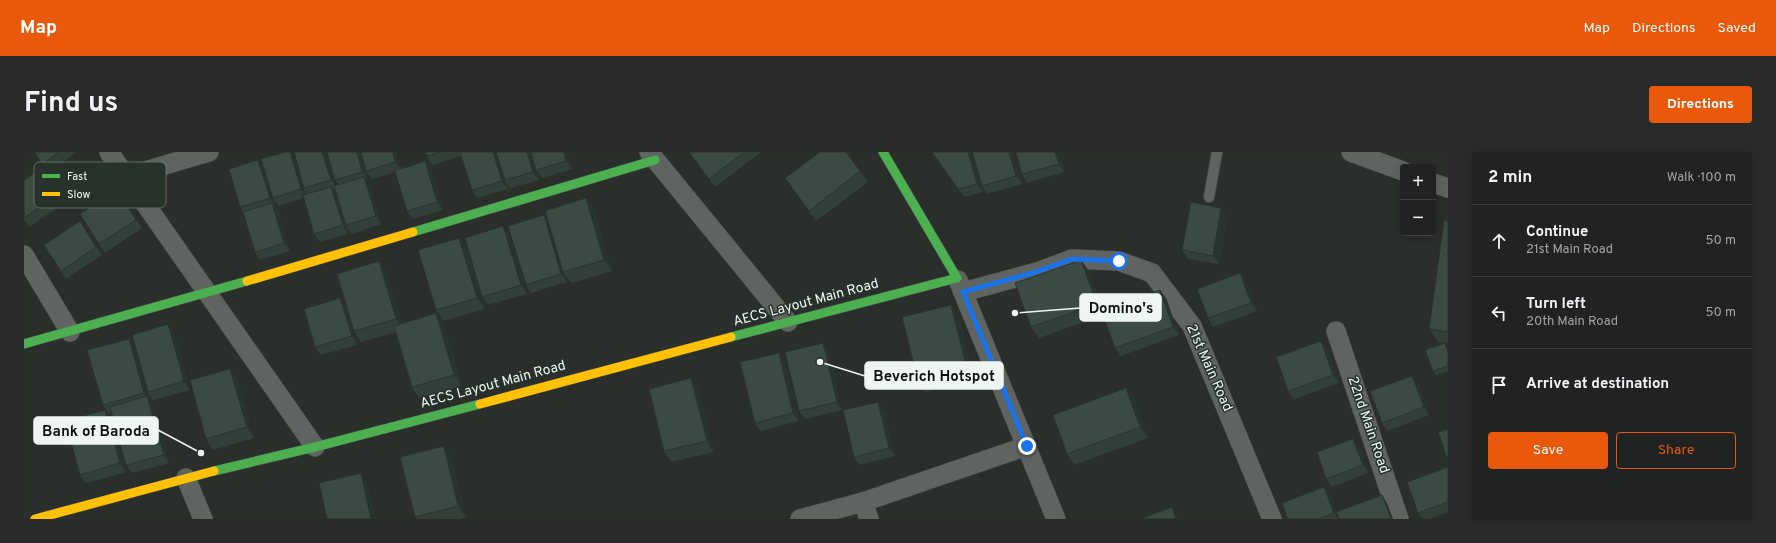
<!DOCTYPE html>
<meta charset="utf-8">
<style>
:root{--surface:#202321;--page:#282b2a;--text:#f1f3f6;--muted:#a2a4a5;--line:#3d403f;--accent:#ea580c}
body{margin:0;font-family:Overpass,sans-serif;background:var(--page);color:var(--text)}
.controls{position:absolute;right:12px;top:12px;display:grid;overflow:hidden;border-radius:4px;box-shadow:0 2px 10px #0003}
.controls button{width:36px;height:36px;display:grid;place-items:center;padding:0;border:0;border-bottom:1px solid var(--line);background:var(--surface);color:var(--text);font:20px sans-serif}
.stop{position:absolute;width:12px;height:12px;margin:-9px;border:3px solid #1a73e8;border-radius:50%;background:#fff}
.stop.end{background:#1a73e8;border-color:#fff;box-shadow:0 1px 4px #0008}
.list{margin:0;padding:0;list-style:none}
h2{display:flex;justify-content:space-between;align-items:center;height:52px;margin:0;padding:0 16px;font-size:17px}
h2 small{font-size:13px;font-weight:400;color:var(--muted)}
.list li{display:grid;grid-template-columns:26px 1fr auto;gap:12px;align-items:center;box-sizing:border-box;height:72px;padding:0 16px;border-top:1px solid var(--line)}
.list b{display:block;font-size:15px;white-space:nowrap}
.list p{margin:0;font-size:13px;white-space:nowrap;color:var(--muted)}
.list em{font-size:13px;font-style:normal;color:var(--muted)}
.actions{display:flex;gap:8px;padding:12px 16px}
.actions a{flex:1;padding:9px 0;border:1px solid var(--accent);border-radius:4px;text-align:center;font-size:14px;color:var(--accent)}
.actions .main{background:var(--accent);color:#fff}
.icon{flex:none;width:22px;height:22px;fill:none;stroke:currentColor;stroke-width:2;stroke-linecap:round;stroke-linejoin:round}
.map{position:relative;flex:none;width:1424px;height:367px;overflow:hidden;border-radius:4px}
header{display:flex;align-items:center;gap:24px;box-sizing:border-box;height:56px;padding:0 20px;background:var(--accent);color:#fff}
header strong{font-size:19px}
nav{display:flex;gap:22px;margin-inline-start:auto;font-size:14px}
.intro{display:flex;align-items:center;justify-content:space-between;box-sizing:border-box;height:96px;padding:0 24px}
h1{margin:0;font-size:28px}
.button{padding:10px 18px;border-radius:4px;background:var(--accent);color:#fff;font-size:14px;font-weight:700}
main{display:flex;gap:24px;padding:0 24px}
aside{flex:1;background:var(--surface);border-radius:4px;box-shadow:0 2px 10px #0003}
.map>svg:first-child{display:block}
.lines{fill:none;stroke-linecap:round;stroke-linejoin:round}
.lane-casing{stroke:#474c49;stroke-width:12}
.street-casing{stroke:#474c49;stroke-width:20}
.fast-casing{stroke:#474c49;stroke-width:10}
.slow-casing{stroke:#474c49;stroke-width:10}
.lane{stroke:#5f6461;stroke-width:10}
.street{stroke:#5f6461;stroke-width:19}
.fast{stroke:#4caf50;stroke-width:9}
.slow{stroke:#ffc107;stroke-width:9}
.wall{fill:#33403a}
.shaded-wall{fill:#29342f}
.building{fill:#3b4b43;stroke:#29342f}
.route{stroke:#1a73e8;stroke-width:5}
.labels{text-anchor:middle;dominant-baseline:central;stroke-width:3;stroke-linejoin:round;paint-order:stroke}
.street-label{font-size:14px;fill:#eff6f1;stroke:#27322b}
.key{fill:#27322b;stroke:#636d66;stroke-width:1}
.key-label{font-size:11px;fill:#eff6f1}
.leader{fill:none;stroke:#eff6f1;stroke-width:1.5}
.callout-dot{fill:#eff6f1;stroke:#27322b;stroke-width:1.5}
.callout{fill:#eff6f1;stroke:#eff6f1;stroke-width:1.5}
.callout-label{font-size:15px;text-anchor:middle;font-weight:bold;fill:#111}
</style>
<header>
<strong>Map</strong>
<nav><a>Map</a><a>Directions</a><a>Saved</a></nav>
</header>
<div class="intro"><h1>Find us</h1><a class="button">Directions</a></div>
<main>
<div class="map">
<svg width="1424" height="367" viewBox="0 0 1424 367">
<rect width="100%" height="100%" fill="#2a2f2c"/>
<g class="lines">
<defs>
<polyline id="lane" points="1185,45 1193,0"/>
<g id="street">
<polyline points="85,0 291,295"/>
<polyline points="625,0 764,170"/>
<polyline points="1327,0 1379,19"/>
<polyline points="101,25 185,0"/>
<polyline points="1409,31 1424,36"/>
<polyline points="0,103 46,180"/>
<polyline points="934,128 1032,367"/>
<polyline points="939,140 1013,120 1048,107 1095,109 1128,121 1168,174 1248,367"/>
<polyline points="1312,179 1375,367"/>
<polyline points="162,326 179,367"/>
<polyline points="839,350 845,367"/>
<polyline points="776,367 839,350 1003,294"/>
</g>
<g id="fast">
<polyline points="389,80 631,8"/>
<polyline points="707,185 933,126 859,0"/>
<polyline points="0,192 223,129"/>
<polyline points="190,319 291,295 456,252"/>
</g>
<g id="slow">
<polyline points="223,129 389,80"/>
<polyline points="456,252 707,185"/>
<polyline points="11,367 190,319"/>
</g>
</defs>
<!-- lane casing -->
<use href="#lane" class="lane-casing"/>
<!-- street casing -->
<use href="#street" class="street-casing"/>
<!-- fast casing -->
<use href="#fast" class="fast-casing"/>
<!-- slow casing -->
<use href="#slow" class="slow-casing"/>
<!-- lane -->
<use href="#lane" class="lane"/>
<!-- street -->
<use href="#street" class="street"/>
<!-- fast -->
<use href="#fast" class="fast"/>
<!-- slow -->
<use href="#slow" class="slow"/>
</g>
<!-- wall -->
<g class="wall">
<polygon points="10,0 53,0 24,20"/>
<polygon points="270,0 302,0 312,34 315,33 311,28 303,0 336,0 344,28 342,29 346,33 357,72 328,82 322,74 324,82 296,90 290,82 280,46 255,54 249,46 241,20 251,54 250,55 254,59 266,99 236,108 231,100 219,60 216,55 240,16 271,7 282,42 284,42 280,36"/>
<polygon points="372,0 377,17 401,9 407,17 419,58 389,67 383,59 371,20 348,27 342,19"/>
<polygon points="401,0 506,0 515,28 486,36 481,29 484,37 453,46 448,38 437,4 408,13 403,4"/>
<polygon points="507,0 543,0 548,17 518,26 512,18"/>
<polygon points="665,0 737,0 691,35"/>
<polygon points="908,0 948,0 959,40 940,45"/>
<polygon points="948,0 989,0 998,32 963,42 958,34"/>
<polygon points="1035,0 1040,20 1003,31 998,22"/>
<polygon points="18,16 42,50 5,75 0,67 0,28"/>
<polygon points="836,19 844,30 792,69 761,26"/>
<polygon points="92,38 118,76 81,101 75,92"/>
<polygon points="1197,56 1203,64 1195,112 1164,107 1158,98"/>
<polygon points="570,57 588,119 547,131 540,121 543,130 507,141 502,133 524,70"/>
<polygon points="1424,69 1424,191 1414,190 1405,177"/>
<polygon points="61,77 78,103 42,127 20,93"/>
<polygon points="485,82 503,142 464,153 458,145"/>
<polygon points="435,86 443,97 461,157 420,169 412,158"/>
<polygon points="1057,108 1064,118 1079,159 1142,146 1155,183 1097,204 1091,196 1079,163 1015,186 1007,175"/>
<polygon points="355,109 363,120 378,172 420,172 438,234 395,246 388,235 372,180 337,190 330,179"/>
<polygon points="1216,121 1222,129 1233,159 1189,175 1184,166"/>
<polygon points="322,154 333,193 297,203 291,195"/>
<polygon points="935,164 950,228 901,240 894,229"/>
<polygon points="150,180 166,238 129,248 124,240"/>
<polygon points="105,187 110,195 125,246 129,252 145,311 108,321 102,313 87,260 84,261 79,253"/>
<polygon points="1297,189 1303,197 1315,231 1270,247 1264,239"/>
<polygon points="1424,196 1424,219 1412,223 1409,219"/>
<polygon points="804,199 818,258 781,267 775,259"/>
<polygon points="760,209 775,269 736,279 731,271"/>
<polygon points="214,228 230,286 189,298 182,287"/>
<polygon points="1394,232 1405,263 1363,279 1358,271"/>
<polygon points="675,237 690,300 647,310 640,299"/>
<polygon points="1110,247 1124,286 1050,313 1043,302"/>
<polygon points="854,250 860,258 871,304 835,313 830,305"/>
<polygon points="87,266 102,320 62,331 56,323"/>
<polygon points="420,294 427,305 442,365 435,367 392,367 391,365"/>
<polygon points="1335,295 1344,321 1308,335 1302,327"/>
<polygon points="1424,315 1424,360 1405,367 1399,367 1394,361"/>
<polygon points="1300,335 1306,343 1315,367 1264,367"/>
</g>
<!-- shaded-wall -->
<g class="shaded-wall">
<polygon points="266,0 271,7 282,45 277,37"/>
<polygon points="298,0 302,0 313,36 307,28"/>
<polygon points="333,0 336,0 344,28 338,20"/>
<polygon points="369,0 372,0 377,18 371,10"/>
<polygon points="469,0 472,0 484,37 478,29"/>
<polygon points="503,0 506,0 515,28 509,20"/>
<polygon points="540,0 543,0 548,17 542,9"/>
<polygon points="944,0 948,0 959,40 953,32"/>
<polygon points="985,0 989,0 998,32 992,24"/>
<polygon points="1031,0 1035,0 1040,20 1035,12"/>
<polygon points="234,8 240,16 251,54 246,46"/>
<polygon points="401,9 407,17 419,58 413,50"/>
<polygon points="340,25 346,33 357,72 352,64"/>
<polygon points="307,35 313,43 324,82 319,73"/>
<polygon points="562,46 570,57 588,119 580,108"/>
<polygon points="248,51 254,59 266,99 260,91"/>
<polygon points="1197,56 1203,64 1195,112 1189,104"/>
<polygon points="520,63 525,72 543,130 537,122"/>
<polygon points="479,74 485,82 503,142 497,133"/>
<polygon points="435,86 443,97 461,157 453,146"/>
<polygon points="1057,108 1064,118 1080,162 1073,152"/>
<polygon points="355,109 363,120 380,177 372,167"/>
<polygon points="1216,121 1222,129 1233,159 1227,151"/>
<polygon points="1136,138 1142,146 1155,183 1149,175"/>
<polygon points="316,146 322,154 333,193 328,184"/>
<polygon points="927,153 935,164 950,228 943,217"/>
<polygon points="412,161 420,172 438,234 430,223"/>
<polygon points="144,172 150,180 166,238 160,229"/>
<polygon points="105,187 110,195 125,246 129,252 145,311 140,303 124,247 120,241"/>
<polygon points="1297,189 1303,197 1315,231 1309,223"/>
<polygon points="799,191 804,199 818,258 813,250"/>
<polygon points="755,201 760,209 775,269 769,261"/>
<polygon points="206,217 214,228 230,286 223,275"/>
<polygon points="1388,224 1394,232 1405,263 1400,255"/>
<polygon points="667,226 675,237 690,300 683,289"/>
<polygon points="1102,236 1110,247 1124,286 1116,275"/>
<polygon points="854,250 860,258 871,304 865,296"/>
<polygon points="81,258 87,266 102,320 96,311"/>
<polygon points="1329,287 1335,295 1344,321 1339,313"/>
<polygon points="420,294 427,305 442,365 434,354"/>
<polygon points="337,321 344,332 352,367 347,367"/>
<polygon points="1300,335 1306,343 1315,367 1314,367 1310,361"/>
<polygon points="1358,343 1363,351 1369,367 1367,367"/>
<polygon points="1148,355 1156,366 1156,367 1152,367"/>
</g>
<!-- building -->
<g class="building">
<polygon points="10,0 35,0 18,12"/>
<polygon points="262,0 266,0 277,37 249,46 237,7"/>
<polygon points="270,0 298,0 307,28 280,36"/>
<polygon points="303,0 333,0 338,20 311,28"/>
<polygon points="337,0 369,0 371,10 342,19"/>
<polygon points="401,0 417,0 403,4"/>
<polygon points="436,0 469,0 478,29 448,38"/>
<polygon points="472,0 503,0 509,20 481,28"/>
<polygon points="507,0 540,0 542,9 512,18"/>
<polygon points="665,0 721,0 685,27"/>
<polygon points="796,0 822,0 836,19 785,59 761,26"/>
<polygon points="908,0 944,0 953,32 934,37"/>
<polygon points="948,0 985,0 992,24 958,34"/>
<polygon points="992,0 1031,0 1035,12 998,22"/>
<polygon points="234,8 246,46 216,55 205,17"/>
<polygon points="401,9 413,50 383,59 371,19"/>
<polygon points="18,16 36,42 0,66 0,28"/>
<polygon points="340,25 352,64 322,73 310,34"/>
<polygon points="307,35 319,73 290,82 279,43"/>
<polygon points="92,38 112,68 75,92 56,62"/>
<polygon points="562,46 580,108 539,120 521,59"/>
<polygon points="1167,50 1197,56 1189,104 1158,98"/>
<polygon points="248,51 260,91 231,100 219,60"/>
<polygon points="520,63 537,122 502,133 484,74"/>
<polygon points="1420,68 1424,69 1424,180 1405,177"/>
<polygon points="56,69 72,95 37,119 20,93"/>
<polygon points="479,74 497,133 458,145 441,86"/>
<polygon points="435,86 453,146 412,158 394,98"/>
<polygon points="1057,108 1073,152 1007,175 991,131"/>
<polygon points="355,109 372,167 330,179 313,122"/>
<polygon points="1216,121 1227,151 1184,166 1173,137"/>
<polygon points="1136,138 1149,175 1091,196 1078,160"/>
<polygon points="316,146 328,184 291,195 280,157"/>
<polygon points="927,153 943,217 894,229 878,165"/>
<polygon points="412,161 430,223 388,235 370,174"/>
<polygon points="144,172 160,229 124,240 108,183"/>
<polygon points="105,187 120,241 79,253 63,198"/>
<polygon points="1297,189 1309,223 1264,239 1252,205"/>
<polygon points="799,191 813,250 775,259 761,200"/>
<polygon points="1421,191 1424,200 1424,214 1409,219 1401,198"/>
<polygon points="755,201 769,261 731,271 716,210"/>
<polygon points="206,217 223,275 182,287 166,228"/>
<polygon points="1388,224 1400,255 1358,271 1346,239"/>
<polygon points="667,226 683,289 640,299 625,237"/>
<polygon points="1102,236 1116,275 1043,302 1029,263"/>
<polygon points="123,244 140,303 102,313 86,255"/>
<polygon points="854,250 865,296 830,305 819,258"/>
<polygon points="81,258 96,311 56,323 41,269"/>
<polygon points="1424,277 1424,308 1414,280"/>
<polygon points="1329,287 1339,313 1302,327 1293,300"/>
<polygon points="420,294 434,354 391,365 376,305"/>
<polygon points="1424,315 1424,350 1394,361 1383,330"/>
<polygon points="337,321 347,367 303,367 295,331"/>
<polygon points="1300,335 1310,361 1295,367 1264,367 1258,351"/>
<polygon points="1358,343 1367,367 1315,367 1312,360"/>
<polygon points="1148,355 1152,367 1116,367"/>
</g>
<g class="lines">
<!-- route -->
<polyline class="route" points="1003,294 939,140 1012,120 1048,107 1095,109"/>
</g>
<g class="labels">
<!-- street labels -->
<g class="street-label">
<text transform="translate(782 151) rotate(-15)">AECS Layout Main Road</text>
<text transform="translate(1185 216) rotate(66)">21st Main Road</text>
<text transform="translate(469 233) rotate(-15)">AECS Layout Main Road</text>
<text transform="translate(1344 273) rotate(71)">22nd Main Road</text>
</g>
</g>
<!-- legend -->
<rect x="10" y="10" width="132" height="46" rx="6" class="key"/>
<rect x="18" y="22" width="18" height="4" fill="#4caf50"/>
<rect x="18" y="40" width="18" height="4" fill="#ffc107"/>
<g class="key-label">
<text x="43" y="28">Fast</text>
<text x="43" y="46">Slow</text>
</g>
<!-- callouts -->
<path class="leader" d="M991 161L1056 156M796 210L841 224M177 301L134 278"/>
<g class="callout-dot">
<circle cx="991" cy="161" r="4"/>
<circle cx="796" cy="210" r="4"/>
<circle cx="177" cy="301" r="4"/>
</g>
<g class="callout">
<rect x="1056" y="142" width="81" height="27" rx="4"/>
<rect x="841" y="210" width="138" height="27" rx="4"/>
<rect x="10" y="265" width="124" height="27" rx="4"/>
</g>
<g class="callout-label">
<text x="1097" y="161">Domino's</text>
<text x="910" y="229">Beverich Hotspot</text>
<text x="72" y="284">Bank of Baroda</text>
</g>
</svg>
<div class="controls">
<button>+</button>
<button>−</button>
</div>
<div class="stop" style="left:1095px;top:109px"></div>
<div class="stop end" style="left:1003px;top:294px"></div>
</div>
<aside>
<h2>2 min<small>Walk · 100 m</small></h2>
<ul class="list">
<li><svg class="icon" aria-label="ahead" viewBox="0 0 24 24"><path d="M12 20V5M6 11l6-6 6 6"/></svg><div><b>Continue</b><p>21st Main Road</p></div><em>50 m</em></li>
<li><svg class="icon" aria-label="left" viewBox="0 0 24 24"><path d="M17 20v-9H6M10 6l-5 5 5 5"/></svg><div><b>Turn left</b><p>20th Main Road</p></div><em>50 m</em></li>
<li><svg class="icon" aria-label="arrive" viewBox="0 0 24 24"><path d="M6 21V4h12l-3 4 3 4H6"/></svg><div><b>Arrive at destination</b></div></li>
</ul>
<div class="actions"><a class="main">Save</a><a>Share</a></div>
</aside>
</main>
